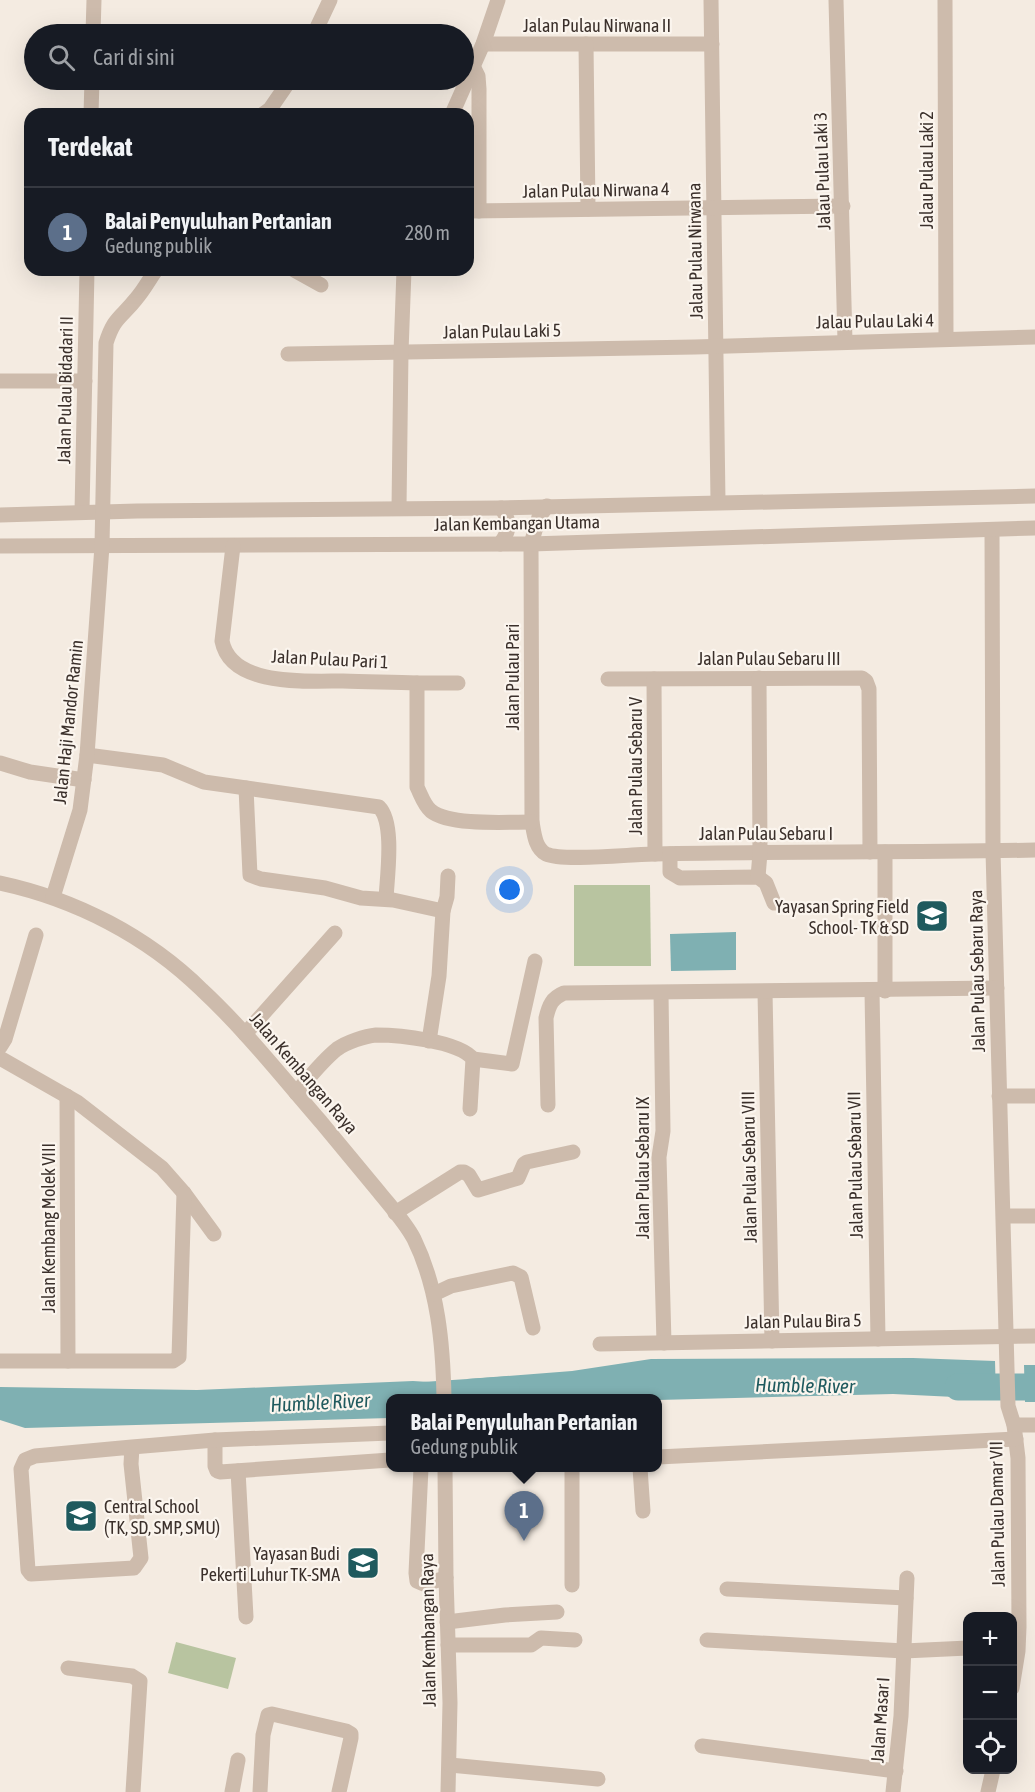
<!DOCTYPE html>
<html lang="id">
<meta charset="utf-8">
<style>
:root{--surface:#171b24;--page:#242831;--text:#f1f3f6;--muted:#9ea1a6;--line:#363941;--accent:#8c9099}
body{margin:0;font-family:"Asap Condensed",sans-serif;background:var(--page);color:var(--text)}
.controls{position:absolute;right:18px;bottom:18px;display:grid;overflow:hidden;border-radius:12px;box-shadow:0 6px 24px #0002}
.controls button{width:54px;height:54px;display:grid;place-items:center;padding:0;border:0;border-bottom:2px solid var(--line);background:var(--surface);color:var(--text);font:30px sans-serif}
.you{position:absolute;left:510px;top:890px;width:21px;height:21px;margin:-15px;border:4px solid #fff;border-radius:50%;background:#1a73e8;box-shadow:0 0 0 9px #1a73e833}
.badge{display:grid;place-items:center;width:39px;height:39px;border-radius:50%;background:var(--accent);color:#fff;font-size:20px;font-weight:700}
.pin{position:absolute;translate:-50% -50px;filter:drop-shadow(0 2px 3px #0008)}
.pin::after{content:'';position:absolute;top:32px;width:21px;height:18px;background:inherit;clip-path:polygon(0 0,100% 0,50% 100%)}
.popup{position:absolute;left:386px;top:1394px;width:276px;height:78px;box-sizing:border-box;display:grid;place-content:center;border-radius:12px;background:var(--surface);filter:drop-shadow(0 2px 4px #0005);font-size:20px;white-space:nowrap;color:var(--muted)}
.popup b{font-size:22px;color:var(--text)}
.popup::after{content:'';position:absolute;left:50%;top:100%;margin-left:-12px;border:12px solid transparent;border-top-color:var(--surface)}
.list{margin:0;padding:0;list-style:none}
h2{display:flex;justify-content:space-between;align-items:center;height:78px;margin:0;padding:0 24px;font-size:26px}
h2 small{font-size:20px;font-weight:400;color:var(--muted)}
.list li{display:grid;grid-template-columns:39px 1fr auto;gap:18px;align-items:center;box-sizing:border-box;height:90px;padding:0 24px;border-top:2px solid var(--line)}
.list b{display:block;font-size:22px;white-space:nowrap}
.list p{margin:0;font-size:20px;white-space:nowrap;color:var(--muted)}
.list em{font-size:20px;font-style:normal;color:var(--muted)}
.icon{flex:none;width:33px;height:33px;fill:none;stroke:currentColor;stroke-width:2;stroke-linecap:round;stroke-linejoin:round}
.map{position:relative;flex:none;width:1035px;height:1792px;overflow:hidden}
.search{position:absolute;background:var(--surface);box-shadow:0 6px 24px #0002;left:24px;top:24px;width:450px;height:66px;display:flex;align-items:center;gap:15px;box-sizing:border-box;padding:0 21px;border-radius:33px;color:var(--muted);font-size:22px}
.panel{position:absolute;background:var(--surface);box-shadow:0 6px 24px #0002;left:24px;top:108px;width:450px;height:168px;border-radius:18px}
.map>svg:first-child{display:block}
.green{fill:#b8c4a0}
.water{fill:#7fb0b2}
.lines{fill:none;stroke-linecap:round;stroke-linejoin:round}
.river{stroke:#7fb0b2;stroke-width:27}
.minor{stroke:#cdbbac;stroke-width:15}
.labels{text-anchor:middle;dominant-baseline:central;stroke-width:4.5;stroke-linejoin:round;paint-order:stroke}
.street-label{font-size:18px;fill:#3b302b;stroke:#fbf5ee}
.poi-label{font-size:18px;fill:#3b302b;stroke:#fbf5ee;text-anchor:end}
.water-label{font-size:20px;font-style:italic;fill:#1f5a5e;stroke:#fbf5ee}
</style>
<div class="map">
<svg width="1035" height="1792" viewBox="0 0 1035 1792">
<rect width="100%" height="100%" fill="#f4ebe1"/>
<!-- green -->
<g class="green">
<polygon points="574,885 650,885 651,966 574,966"/>
<polygon points="176,1642 236,1658 228,1689 168,1673"/>
</g>
<!-- water -->
<g class="water">
<polygon points="736,932 736,970 671,971 670,934"/>
<polygon points="913,1358 995,1361 996,1399 893,1394 658,1400 658,1398 469,1398 467,1379 572,1371 651,1359"/>
<polygon points="1024,1365 1035,1365 1035,1402 1025,1402"/>
<polygon points="413,1381 429,1382 436,1386 437,1398 390,1398 390,1418 25,1428 0,1420 0,1387 197,1390"/>
</g>
<g class="lines">
<!-- river -->
<g class="river">
<polyline points="958,1387 1035,1387"/>
<polyline points="416,1396 506,1390"/>
</g>
<!-- minor -->
<g class="minor">
<polyline points="711,0 718,501"/>
<polyline points="836,0 845,341"/>
<polyline points="945,0 946,339"/>
<polyline points="93,34 94,0"/>
<polyline points="314,34 330,0"/>
<polyline points="483,44 712,44"/>
<polyline points="586,44 588,209"/>
<polyline points="473,66 478,76 479,89 479,211"/>
<polyline points="91,114 92,80"/>
<polyline points="263,114 270,109 290,80"/>
<polyline points="452,114 483,44 498,0"/>
<polyline points="468,211 843,206"/>
<polyline points="294,270 321,285"/>
<polyline points="288,354 695,347 1035,337"/>
<polyline points="0,381 85,381"/>
<path d="M 547,506 L 539,517 L 531,544 L 532,822 C 534,833 535,848 546,854 C 563,862 633,854 655,854 C 782,851 908,853 1035,850"/>
<polyline points="399,508 401,352 404,270"/>
<polyline points="82,512 87,270"/>
<polyline points="0,515 137,511 501,508 1035,496"/>
<polyline points="992,530 993,851 1008,1406 1014,1425 1018,1458 1019,1627 1018,1651 1012,1688"/>
<path d="M 500,544 C 511,529 511,522 501,508"/>
<polyline points="0,546 531,544 1035,528"/>
<path d="M 233,546 L 222,641 C 231,687 307,681 343,681 C 368,682 393,682 417,683 L 417,787 C 421,795 424,805 431,811 C 450,826 507,822 532,822"/>
<polyline points="608,679 862,678 866,681 869,689 870,852"/>
<polyline points="654,679 655,854"/>
<polyline points="417,683 458,683"/>
<path d="M 87,755 L 163,765 L 204,782 L 379,807 C 395,823 387,877 386,899"/>
<polyline points="0,763 30,772 84,780"/>
<polyline points="246,788 250,875 261,879 325,888 361,898 393,900 443,911"/>
<polyline points="670,854 670,872 680,878 758,877 766,883 774,903"/>
<polyline points="758,877 760,853 759,678"/>
<path d="M 0,883 C 75,899 147,936 202,990 C 245,1030 282,1077 321,1122 C 340,1145 359,1168 379,1192 C 391,1207 405,1222 414,1239 C 438,1288 443,1344 444,1398"/>
<path d="M 53,897 L 80,810 L 87,755 L 102,546 L 106,343 C 114,317 121,318 136,299 C 144,290 149,280 156,270"/>
<polyline points="872,991 878,1339"/>
<polyline points="885,991 885,852"/>
<polyline points="765,992 772,1341"/>
<polyline points="661,993 663,1131 659,1157 664,1343"/>
<polyline points="245,1034 335,933"/>
<polyline points="429,1041 439,976 443,911 447,897 448,876"/>
<polyline points="0,1047 5,1039 36,935"/>
<polyline points="0,1058 77,1102 162,1168 184,1193 214,1234"/>
<polyline points="473,1059 512,1064 535,961"/>
<path d="M 296,1093 C 308,1079 322,1061 337,1049 C 347,1042 365,1036 376,1035 C 399,1035 459,1041 473,1059 L 470,1109"/>
<polyline points="67,1096 68,1361"/>
<polyline points="999,1096 1035,1096"/>
<path d="M 548,1105 L 546,1018 C 549,1005 552,998 564,993 L 997,988"/>
<polyline points="395,1213 460,1172 464,1172 469,1175 478,1190 518,1178 524,1164 527,1162 573,1152"/>
<polyline points="1004,1216 1035,1216"/>
<polyline points="434,1294 451,1286 508,1274 513,1273 521,1277 533,1328"/>
<polyline points="600,1344 1035,1336"/>
<polyline points="0,1361 173,1361 179,1357 184,1193"/>
<polyline points="1014,1425 1035,1425"/>
<polyline points="215,1440 215,1466 217,1471 220,1472 390,1460"/>
<polyline points="132,1447 35,1456 25,1460 21,1469 28,1570 31,1574 134,1568 141,1558 131,1464 132,1447 215,1440 390,1433"/>
<polyline points="658,1457 1016,1439"/>
<polyline points="421,1468 416,1573 417,1581 424,1584 446,1578"/>
<polyline points="445,1468 446,1578 450,1703 448,1792"/>
<polyline points="572,1468 572,1585"/>
<polyline points="640,1468 643,1511"/>
<polyline points="238,1471 246,1617"/>
<polyline points="727,1589 906,1598"/>
<polyline points="447,1622 505,1615 557,1612"/>
<polyline points="707,1640 904,1651 968,1648"/>
<polyline points="448,1645 531,1645 541,1638 575,1640"/>
<polyline points="68,1668 132,1676 140,1681 133,1792"/>
<polyline points="702,1746 896,1771"/>
<polyline points="450,1765 598,1779"/>
<polyline points="232,1792 238,1760"/>
<polyline points="260,1792 263,1735 268,1715 272,1714 346,1731 351,1734 351,1738 339,1792"/>
<polyline points="893,1792 901,1716 907,1578"/>
<polyline points="988,1792 993,1770"/>
</g>
</g>
<!-- icons -->
<defs>
<symbol id="school-square" viewBox="-11 -11 22 22"><rect x="-9" y="-9" width="18" height="18" rx="4" fill="#1f5a5e" stroke="#fbf5ee"/><path d="M0-5L7-2L0 1L-7-2ZM-4 1L0 2.5L4 1V4Q0 6-4 4Z" fill="#fff"/></symbol>
</defs>
<g fill-rule="evenodd">
<use href="#school-square" x="913" y="897" width="38" height="38"/>
<use href="#school-square" x="62" y="1497" width="38" height="38"/>
<use href="#school-square" x="344" y="1544" width="38" height="38"/>
</g>
<g class="labels">
<!-- street labels -->
<g class="street-label">
<text x="597" y="25">Jalan Pulau Nirwana II</text>
<text transform="translate(926 170) rotate(-90)">Jalau Pulau Laki 2</text>
<text transform="translate(822 171) rotate(-92)">Jalau Pulau Laki 3</text>
<text transform="translate(596 190) rotate(-1)">Jalan Pulau Nirwana 4</text>
<text transform="translate(695 251) rotate(-91)">Jalau Pulau Nirwana</text>
<text transform="translate(875 321) rotate(-1)">Jalau Pulau Laki 4</text>
<text transform="translate(502 331) rotate(-1)">Jalan Pulau Laki 5</text>
<text transform="translate(65 390) rotate(-89)">Jalan Pulau Bidadari II</text>
<text transform="translate(517 523) rotate(-1)">Jalan Kembangan Utama</text>
<text x="769" y="658">Jalan Pulau Sebaru III</text>
<text transform="translate(330 659) rotate(3)">Jalan Pulau Pari 1</text>
<text transform="translate(512 677) rotate(-90)">Jalan Pulau Pari</text>
<text transform="translate(68 722) rotate(-84)">Jalan Haji Mandor Ramin</text>
<text transform="translate(635 766) rotate(-90)">Jalan Pulau Sebaru V</text>
<text x="766" y="833">Jalan Pulau Sebaru I</text>
<text transform="translate(977 971) rotate(-91)">Jalan Pulau Sebaru Raya</text>
<text transform="translate(304 1073) rotate(49)">Jalan Kembangan Raya</text>
<text transform="translate(855 1165) rotate(-91)">Jalan Pulau Sebaru VII</text>
<text transform="translate(749 1167) rotate(-91)">Jalan Pulau Sebaru VIII</text>
<text transform="translate(642 1168) rotate(-90)">Jalan Pulau Sebaru IX</text>
<text transform="translate(48 1228) rotate(-90)">Jalan Kembang Molek VIII</text>
<text transform="translate(803 1321) rotate(-1)">Jalan Pulau Bira 5</text>
<text transform="translate(997 1514) rotate(-91)">Jalan Pulau Damar VII</text>
<text transform="translate(428 1630) rotate(-91)">Jalan Kembangan Raya</text>
<text transform="translate(880 1720) rotate(-86)">Jalan Masar I</text>
</g>
<!-- poi labels -->
<g class="poi-label">
<text x="909" y="906">Yayasan Spring Field<tspan x="909" dy="21">School- TK &amp; SD</tspan></text>
<text x="104" y="1506" text-anchor="start">Central School<tspan x="104" dy="21">(TK, SD, SMP, SMU)</tspan></text>
<text x="340" y="1553">Yayasan Budi<tspan x="340" dy="21">Pekerti Luhur TK-SMA</tspan></text>
</g>
<!-- water labels -->
<g class="water-label">
<text transform="translate(805 1385) rotate(1)">Humble River</text>
<text transform="translate(320 1402) rotate(-3)">Humble River</text>
</g>
</g>
</svg>
<div class="controls">
<button>+</button>
<button>−</button>
<button><svg class="icon" aria-label="locate" viewBox="0 0 24 24"><circle cx="12" cy="12" r="6"/><path d="M12 2v4M12 18v4M2 12h4M18 12h4"/></svg></button>
</div>
<div class="you"></div>
<div class="pin badge" style="left:524px;top:1541px;background:#5c6f8a">1</div>
<div class="popup"><b>Balai Penyuluhan Pertanian</b>Gedung publik</div>
<div class="search"><svg class="icon" aria-label="search" viewBox="0 0 24 24"><circle cx="10" cy="10" r="6"/><path d="M15 15l6 6"/></svg>Cari di sini</div>
<section class="panel">
<h2>Terdekat<small></small></h2>
<ul class="list">
<li><span class="badge" style="background:#5c6f8a">1</span><div><b>Balai Penyuluhan Pertanian</b><p>Gedung publik</p></div><em>280 m</em></li>
</ul>
</section>
</div>
